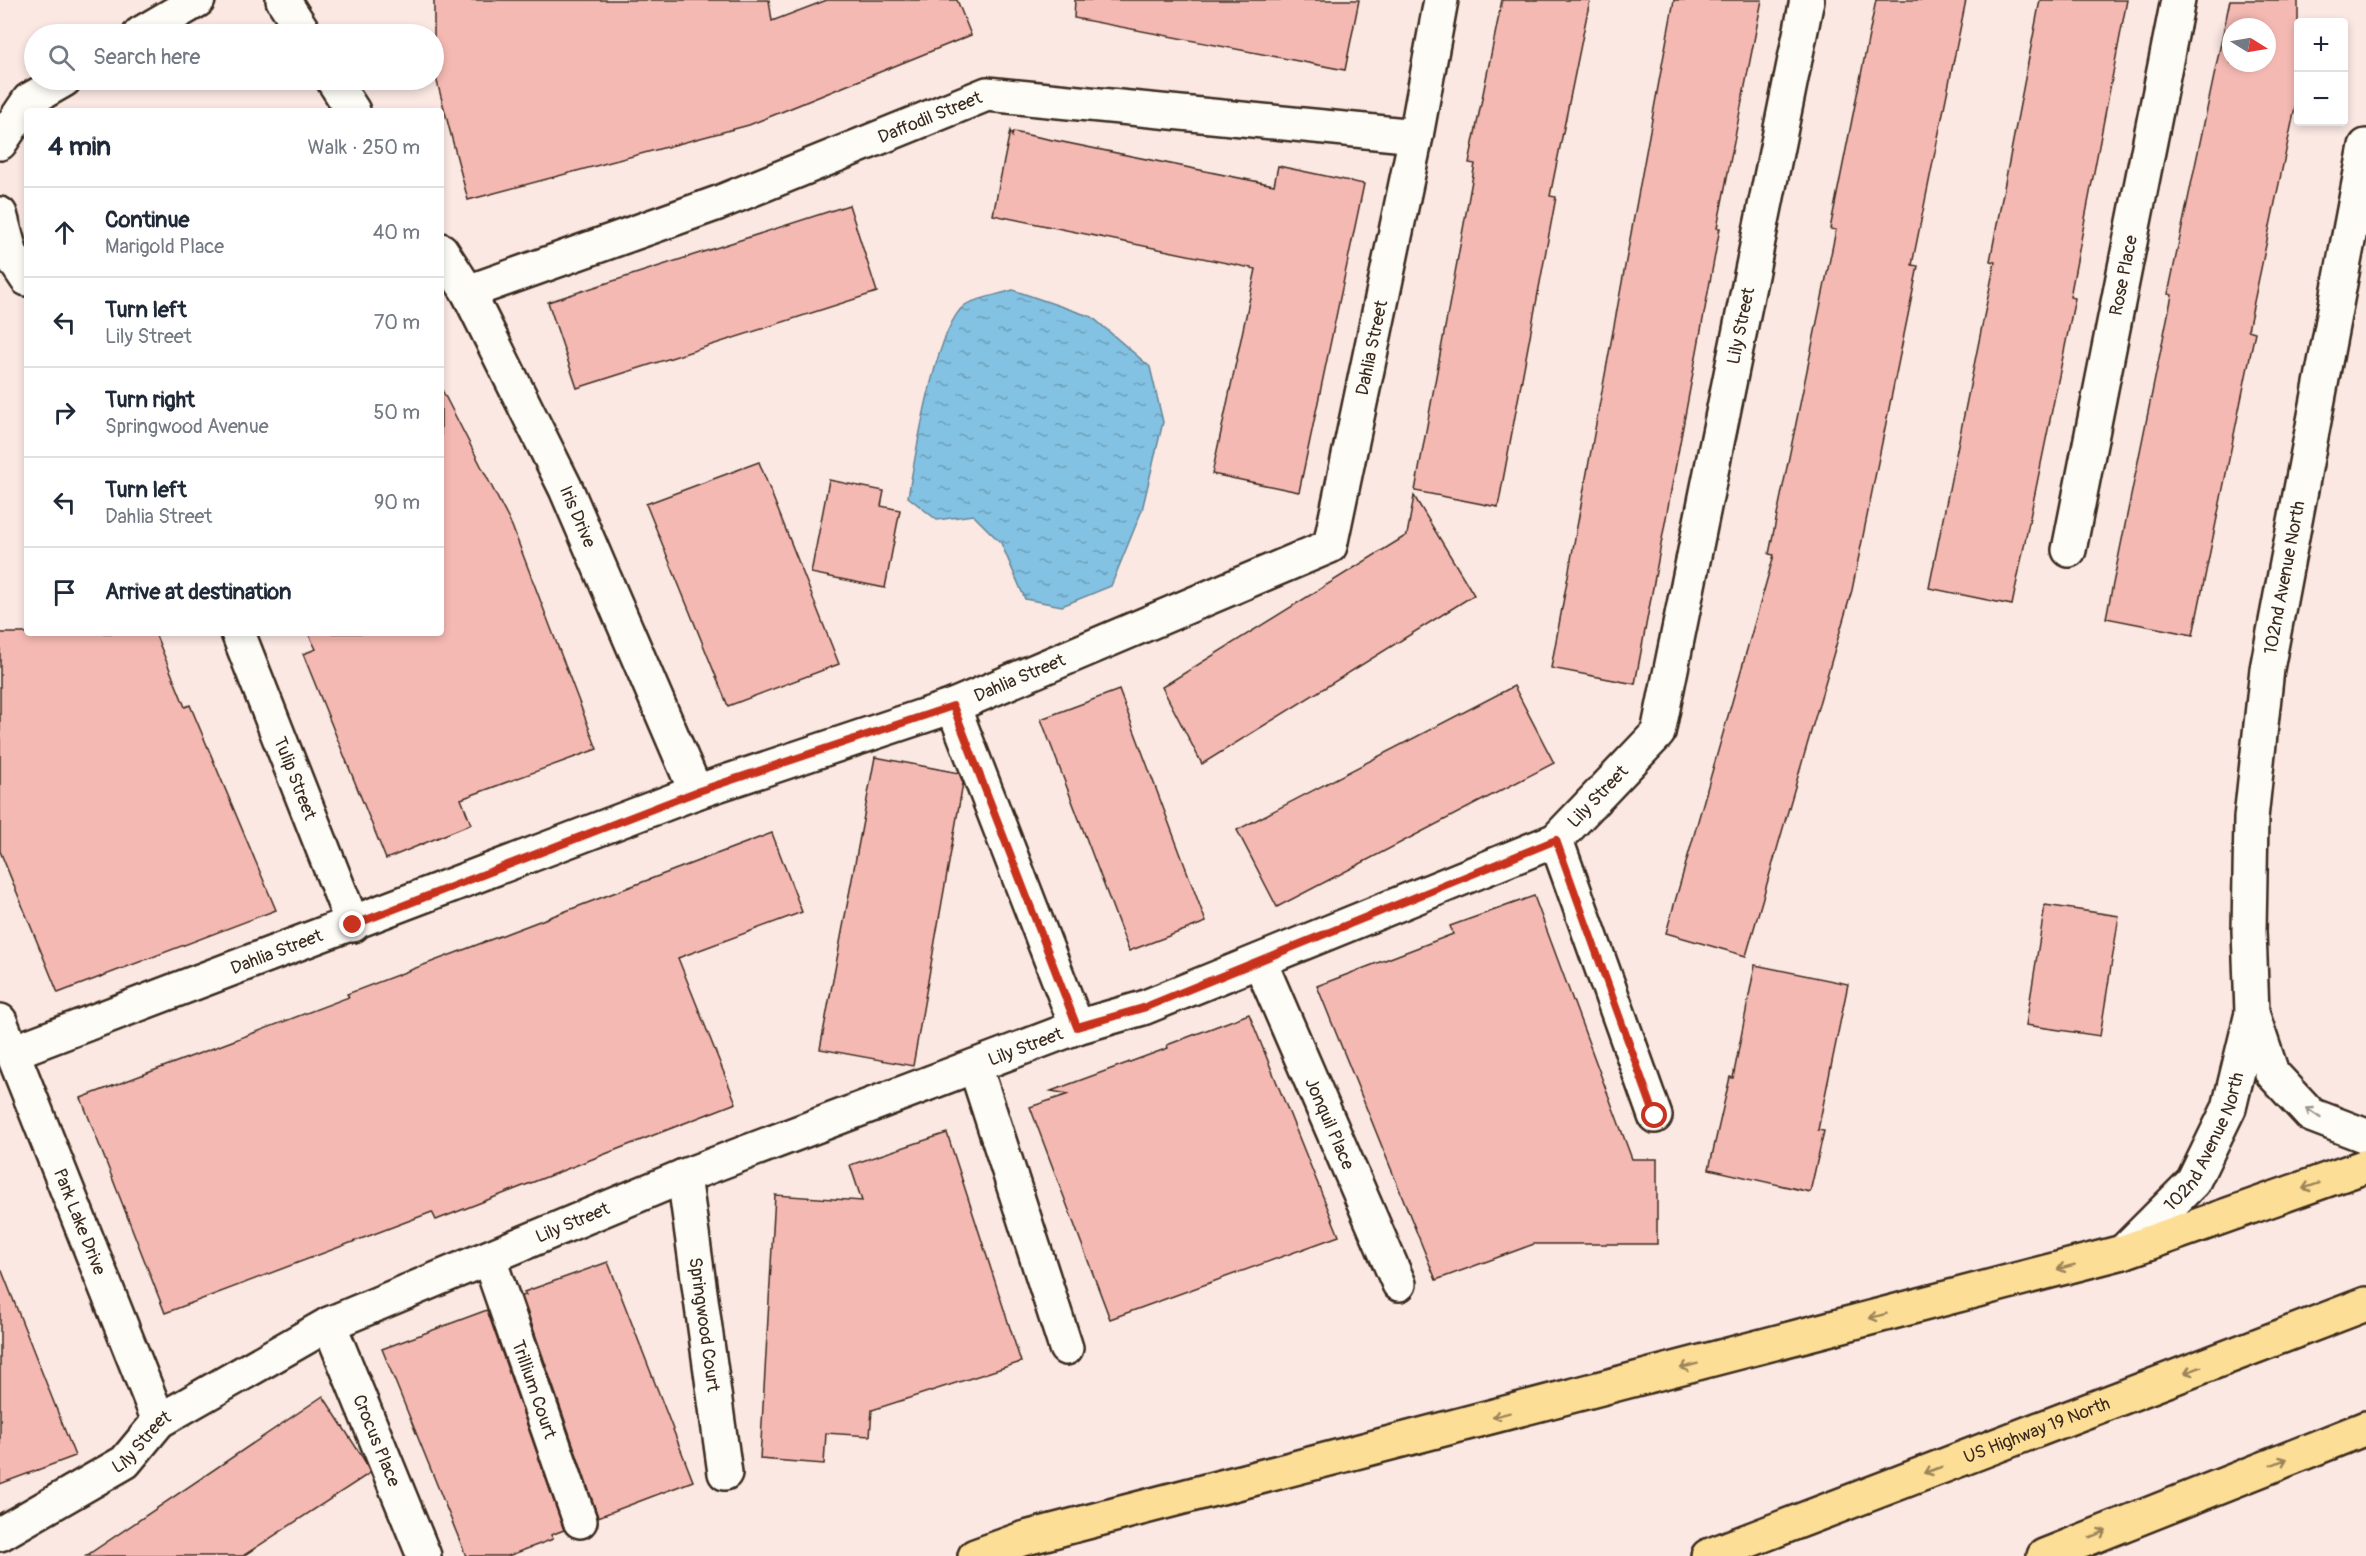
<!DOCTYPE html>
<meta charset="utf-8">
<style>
:root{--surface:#fff;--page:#f2f2f3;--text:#1f2937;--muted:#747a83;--line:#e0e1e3}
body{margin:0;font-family:Pangolin,sans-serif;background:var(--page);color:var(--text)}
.controls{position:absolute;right:18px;top:18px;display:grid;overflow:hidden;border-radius:6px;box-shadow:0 3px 9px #0003}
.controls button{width:54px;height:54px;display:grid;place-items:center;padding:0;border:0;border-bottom:2px solid var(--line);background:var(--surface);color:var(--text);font:30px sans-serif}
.compass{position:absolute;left:2222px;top:18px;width:54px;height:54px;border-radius:50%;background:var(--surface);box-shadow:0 3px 9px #0003;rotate:101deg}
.stop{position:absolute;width:18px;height:18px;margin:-14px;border:4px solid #c8321e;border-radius:50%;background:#fff}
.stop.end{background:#c8321e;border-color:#fff;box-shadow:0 2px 6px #0008}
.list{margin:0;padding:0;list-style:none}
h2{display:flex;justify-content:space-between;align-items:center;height:78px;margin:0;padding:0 24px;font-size:26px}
h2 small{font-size:20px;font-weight:400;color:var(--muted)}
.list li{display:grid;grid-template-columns:39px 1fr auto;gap:18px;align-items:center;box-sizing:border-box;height:90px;padding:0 24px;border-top:2px solid var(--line)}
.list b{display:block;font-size:22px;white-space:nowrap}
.list p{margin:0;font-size:20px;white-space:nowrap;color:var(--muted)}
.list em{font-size:20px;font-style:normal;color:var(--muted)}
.icon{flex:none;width:33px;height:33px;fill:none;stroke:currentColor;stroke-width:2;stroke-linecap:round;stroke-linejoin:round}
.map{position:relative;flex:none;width:2366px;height:1556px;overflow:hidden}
.search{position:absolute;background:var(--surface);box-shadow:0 3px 9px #0003;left:24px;top:24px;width:420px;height:66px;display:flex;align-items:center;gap:15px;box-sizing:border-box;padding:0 21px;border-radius:33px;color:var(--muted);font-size:22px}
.panel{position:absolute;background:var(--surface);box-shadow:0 3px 9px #0003;left:24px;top:108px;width:420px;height:528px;border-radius:6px}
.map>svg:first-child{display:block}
.water{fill:url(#water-ripples);stroke:#668594;stroke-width:1.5}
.building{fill:#f5b9b3;stroke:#3b2a1e;stroke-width:1.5;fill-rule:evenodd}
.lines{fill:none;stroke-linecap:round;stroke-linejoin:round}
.street-casing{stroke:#3b2a1e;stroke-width:38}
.secondary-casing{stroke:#3b2a1e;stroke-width:38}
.primary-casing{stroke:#3b2a1e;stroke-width:38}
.highway-casing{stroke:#3b2a1e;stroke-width:38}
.street{stroke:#fdfcf7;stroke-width:33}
.secondary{stroke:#fdfcf7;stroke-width:33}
.primary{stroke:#fdde96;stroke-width:33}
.highway{stroke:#fdde96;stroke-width:33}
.oneway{stroke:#9c938a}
.oneway2{stroke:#9c845a}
.route{stroke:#c8321e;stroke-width:8}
.labels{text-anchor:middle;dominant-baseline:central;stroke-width:4.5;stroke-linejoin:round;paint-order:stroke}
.street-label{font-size:18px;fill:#3b2a1e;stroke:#fdfcf7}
</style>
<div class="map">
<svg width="2366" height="1556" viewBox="0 0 2366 1556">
<defs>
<pattern id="water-ripples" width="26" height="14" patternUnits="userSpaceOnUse" patternTransform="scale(1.5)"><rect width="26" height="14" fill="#83c2e3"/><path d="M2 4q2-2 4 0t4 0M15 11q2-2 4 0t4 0" fill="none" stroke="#6c9eb7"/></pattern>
</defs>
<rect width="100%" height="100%" fill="#fbe8e3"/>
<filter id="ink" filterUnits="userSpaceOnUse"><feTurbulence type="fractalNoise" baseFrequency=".0167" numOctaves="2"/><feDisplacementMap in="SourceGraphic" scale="12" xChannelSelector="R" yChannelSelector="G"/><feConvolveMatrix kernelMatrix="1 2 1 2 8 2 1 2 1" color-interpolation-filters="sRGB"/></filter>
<g filter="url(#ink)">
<!-- water -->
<path class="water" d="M 1013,290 L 1092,317 L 1150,367 L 1163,422 L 1142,510 L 1111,586 L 1062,606 L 1025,599 L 1001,543 L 973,515 L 937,520 L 908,497 C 915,459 935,327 965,305 C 974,299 1001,294 1013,290 Z"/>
<!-- building -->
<g class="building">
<polygon points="434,0 769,0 772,21 827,0 957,0 971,35 749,125 468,200 434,70"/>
<polygon points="1075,0 1359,0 1345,70 1074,18"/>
<polygon points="1502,0 1590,0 1550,196 1556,197 1498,507 1415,491 1475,164 1469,163"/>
<polygon points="1674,0 1762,0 1717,228 1720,228 1635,684 1551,668"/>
<polygon points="1876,0 1966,0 1912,265 1918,266 1852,590 1746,956 1666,933 1774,555 1769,554 1836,230 1830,229"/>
<polygon points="2040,0 2127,0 2070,297 2075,298 2012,605 1929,588 1995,262 1990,261"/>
<path d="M 2230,0 L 2298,0 L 2298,94 L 2248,330 L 2255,332 L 2193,635 L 2106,618 L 2172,295 L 2168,294 ZM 2231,27 L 2267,27 L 2267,63 L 2231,63 Z"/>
<polygon points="1010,131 1012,136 1013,132 1274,185 1278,166 1364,184 1299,492 1212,474 1256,269 993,215"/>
<polygon points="849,205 877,292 577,388 548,302"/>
<polygon points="441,388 512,526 597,749 461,799 471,824 386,859 303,654 316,649 308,633 441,633"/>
<polygon points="759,462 839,664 728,706 646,504"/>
<polygon points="829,480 884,491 881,506 900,510 885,588 811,573"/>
<polygon points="1414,496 1474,595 1202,764 1162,687 1407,535"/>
<polygon points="0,633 155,633 185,707 190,705 276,910 58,993 0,851"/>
<polygon points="1514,686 1554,763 1277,907 1237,830"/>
<polygon points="1119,690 1206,922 1129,951 1041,719"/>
<polygon points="875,757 959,773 963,783 913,1066 820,1049"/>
<polygon points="772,833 802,912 678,958 736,1103 436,1220 432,1212 165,1313 81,1098 349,997 347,994"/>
<polygon points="1534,896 1632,1159 1657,1159 1657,1244 1534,1244 1436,1280 1317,986 1453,934 1450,926"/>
<polygon points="2045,905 2119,916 2100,1036 2026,1025"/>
<polygon points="1755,965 1848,984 1818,1130 1824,1131 1810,1192 1709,1169 1730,1077 1733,1078"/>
<polygon points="1249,1014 1339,1236 1110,1319 1030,1107 1069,1094 1051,1091 1168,1048 1167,1045"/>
<polygon points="947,1133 1021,1362 872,1410 870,1436 826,1433 824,1464 760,1459 775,1195 862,1201 850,1165"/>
<polygon points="608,1262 693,1481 598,1517 522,1296 526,1295 524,1292"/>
<polygon points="0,1271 2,1271 75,1456 0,1484"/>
<polygon points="487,1310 564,1530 551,1535 553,1539 508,1556 466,1556 382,1349"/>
<polygon points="323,1396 363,1458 370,1473 243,1556 86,1556"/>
</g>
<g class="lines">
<defs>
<g id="street">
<polyline points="283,0 305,34"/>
<polyline points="140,34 198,0"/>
<polyline points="333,80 353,111"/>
<polyline points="0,143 29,100 64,80"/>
<polyline points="0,214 11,255 27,279"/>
<path id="s1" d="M 441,250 L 468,292 L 566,489 L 696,792"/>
<path id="s2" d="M 468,292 L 718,203 L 987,94 L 1416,136"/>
<path id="s3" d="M 2069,550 L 2178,0"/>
<path id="s4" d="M 238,633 L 353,925"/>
<polyline points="953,706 1077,1027"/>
<polyline points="1556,840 1655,1116"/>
<path id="s5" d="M 1260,962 L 1399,1284"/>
<path id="s6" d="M 0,1021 L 159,1421"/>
<path id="s7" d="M 13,1052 L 696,792 L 953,706 L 1330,546 L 1416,136 L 1441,0"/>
<polyline points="975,1066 1066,1348"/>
<path id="s8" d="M 684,1176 L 725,1473"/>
<path id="s9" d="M 489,1259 L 580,1521"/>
<path id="s10" d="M 329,1324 L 424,1556"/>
<path id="s11" d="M 0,1534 L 125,1462 L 159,1421 L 329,1324 L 684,1176 L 1077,1027 L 1143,1008 L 1556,840 L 1658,733 L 1807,0"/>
</g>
<g id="secondary">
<polyline points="2252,1013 2272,1073 2311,1115 2366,1136"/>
<path id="s12" d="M 2123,1252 L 2193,1182 L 2229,1108 L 2252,1013 L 2249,931 L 2251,818 L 2267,669 L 2366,146"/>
</g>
<polyline id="primary" points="975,1556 1022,1539 2123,1252 2366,1166"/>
<g id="highway">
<path id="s13" d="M 1708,1556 L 2366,1304"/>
<polyline points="2044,1556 2366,1428"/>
</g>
</defs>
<!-- street casing -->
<use href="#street" class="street-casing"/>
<!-- secondary casing -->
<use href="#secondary" class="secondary-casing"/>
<!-- primary casing -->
<use href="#primary" class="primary-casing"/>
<!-- highway casing -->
<use href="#highway" class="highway-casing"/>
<!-- street -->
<use href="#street" class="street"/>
<!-- secondary -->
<use href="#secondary" class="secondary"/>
<!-- primary -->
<use href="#primary" class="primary"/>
<!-- highway -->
<use href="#highway" class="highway"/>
</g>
<!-- one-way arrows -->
<defs><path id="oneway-shaft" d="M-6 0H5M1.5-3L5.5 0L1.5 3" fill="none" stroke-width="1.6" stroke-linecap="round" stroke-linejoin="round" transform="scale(1.5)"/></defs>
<use class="oneway" href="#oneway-shaft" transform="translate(2313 1113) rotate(-146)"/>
<g class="oneway2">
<use href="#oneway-shaft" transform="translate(2311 1186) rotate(161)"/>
<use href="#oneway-shaft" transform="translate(2066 1267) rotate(165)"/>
<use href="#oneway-shaft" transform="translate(1878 1316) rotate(165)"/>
<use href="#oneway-shaft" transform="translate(1689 1366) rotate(165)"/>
<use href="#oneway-shaft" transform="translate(2193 1370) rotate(159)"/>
<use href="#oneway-shaft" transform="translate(1501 1415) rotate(165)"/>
<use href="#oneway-shaft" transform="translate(2279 1462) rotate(-22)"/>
<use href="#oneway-shaft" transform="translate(1933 1470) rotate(159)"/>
<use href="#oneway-shaft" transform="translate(2098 1534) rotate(-22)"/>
</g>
</g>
<g class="lines" filter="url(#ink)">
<!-- route -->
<polyline class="route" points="353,925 696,792 953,706 1077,1027 1143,1008 1556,840 1655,1116"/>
</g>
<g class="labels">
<!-- street labels -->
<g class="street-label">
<text stroke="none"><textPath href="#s2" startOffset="494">Daffodil Street</textPath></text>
<text stroke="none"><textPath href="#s3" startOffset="280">Rose Place</textPath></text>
<text stroke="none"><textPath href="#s11" startOffset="2276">Lily Street</textPath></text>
<text stroke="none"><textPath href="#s7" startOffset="1614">Dahlia Street</textPath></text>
<text stroke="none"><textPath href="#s1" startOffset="300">Iris Drive</textPath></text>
<text stroke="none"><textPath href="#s12" startOffset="717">102nd Avenue North</textPath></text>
<text stroke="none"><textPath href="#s7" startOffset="1074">Dahlia Street</textPath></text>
<text stroke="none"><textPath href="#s4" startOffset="156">Tulip Street</textPath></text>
<text stroke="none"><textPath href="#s11" startOffset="1773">Lily Street</textPath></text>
<text stroke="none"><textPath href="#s7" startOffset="282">Dahlia Street</textPath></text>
<text stroke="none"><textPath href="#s11" startOffset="1143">Lily Street</textPath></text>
<text stroke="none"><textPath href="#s5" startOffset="176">Jonquil Place</textPath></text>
<text stroke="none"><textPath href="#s12" startOffset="140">102nd Avenue North</textPath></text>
<text stroke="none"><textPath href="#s6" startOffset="216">Park Lake Drive</textPath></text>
<text stroke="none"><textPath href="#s11" startOffset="657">Lily Street</textPath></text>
<text stroke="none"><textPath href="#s8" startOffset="150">Springwood Court</textPath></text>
<text stroke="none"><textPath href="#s9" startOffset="138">Trillium Court</textPath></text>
<text stroke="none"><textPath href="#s13" startOffset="352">US Highway 19 North</textPath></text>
<text stroke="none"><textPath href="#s10" startOffset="126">Crocus Place</textPath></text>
<text stroke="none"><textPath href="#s11" startOffset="170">Lily Street</textPath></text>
</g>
</g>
</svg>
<div class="controls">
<button>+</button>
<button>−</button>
</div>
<svg class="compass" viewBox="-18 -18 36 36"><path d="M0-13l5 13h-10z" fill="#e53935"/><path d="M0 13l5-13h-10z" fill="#747a83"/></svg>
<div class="stop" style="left:1655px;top:1116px"></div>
<div class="stop end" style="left:353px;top:925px"></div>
<div class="search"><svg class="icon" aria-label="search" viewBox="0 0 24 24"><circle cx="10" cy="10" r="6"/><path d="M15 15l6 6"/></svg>Search here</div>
<section class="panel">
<h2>4 min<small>Walk · 250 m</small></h2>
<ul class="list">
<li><svg class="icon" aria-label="ahead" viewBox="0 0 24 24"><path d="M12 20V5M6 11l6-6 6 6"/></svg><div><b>Continue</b><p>Marigold Place</p></div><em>40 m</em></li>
<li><svg class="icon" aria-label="left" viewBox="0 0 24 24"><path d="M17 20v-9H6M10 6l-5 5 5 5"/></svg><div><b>Turn left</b><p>Lily Street</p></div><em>70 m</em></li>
<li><svg class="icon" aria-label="right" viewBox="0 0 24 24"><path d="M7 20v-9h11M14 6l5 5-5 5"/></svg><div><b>Turn right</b><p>Springwood Avenue</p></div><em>50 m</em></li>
<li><svg class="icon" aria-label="left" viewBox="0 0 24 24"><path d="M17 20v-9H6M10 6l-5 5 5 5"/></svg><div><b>Turn left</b><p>Dahlia Street</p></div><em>90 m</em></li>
<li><svg class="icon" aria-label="arrive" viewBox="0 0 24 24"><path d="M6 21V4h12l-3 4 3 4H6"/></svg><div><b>Arrive at destination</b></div></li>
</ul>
</section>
</div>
